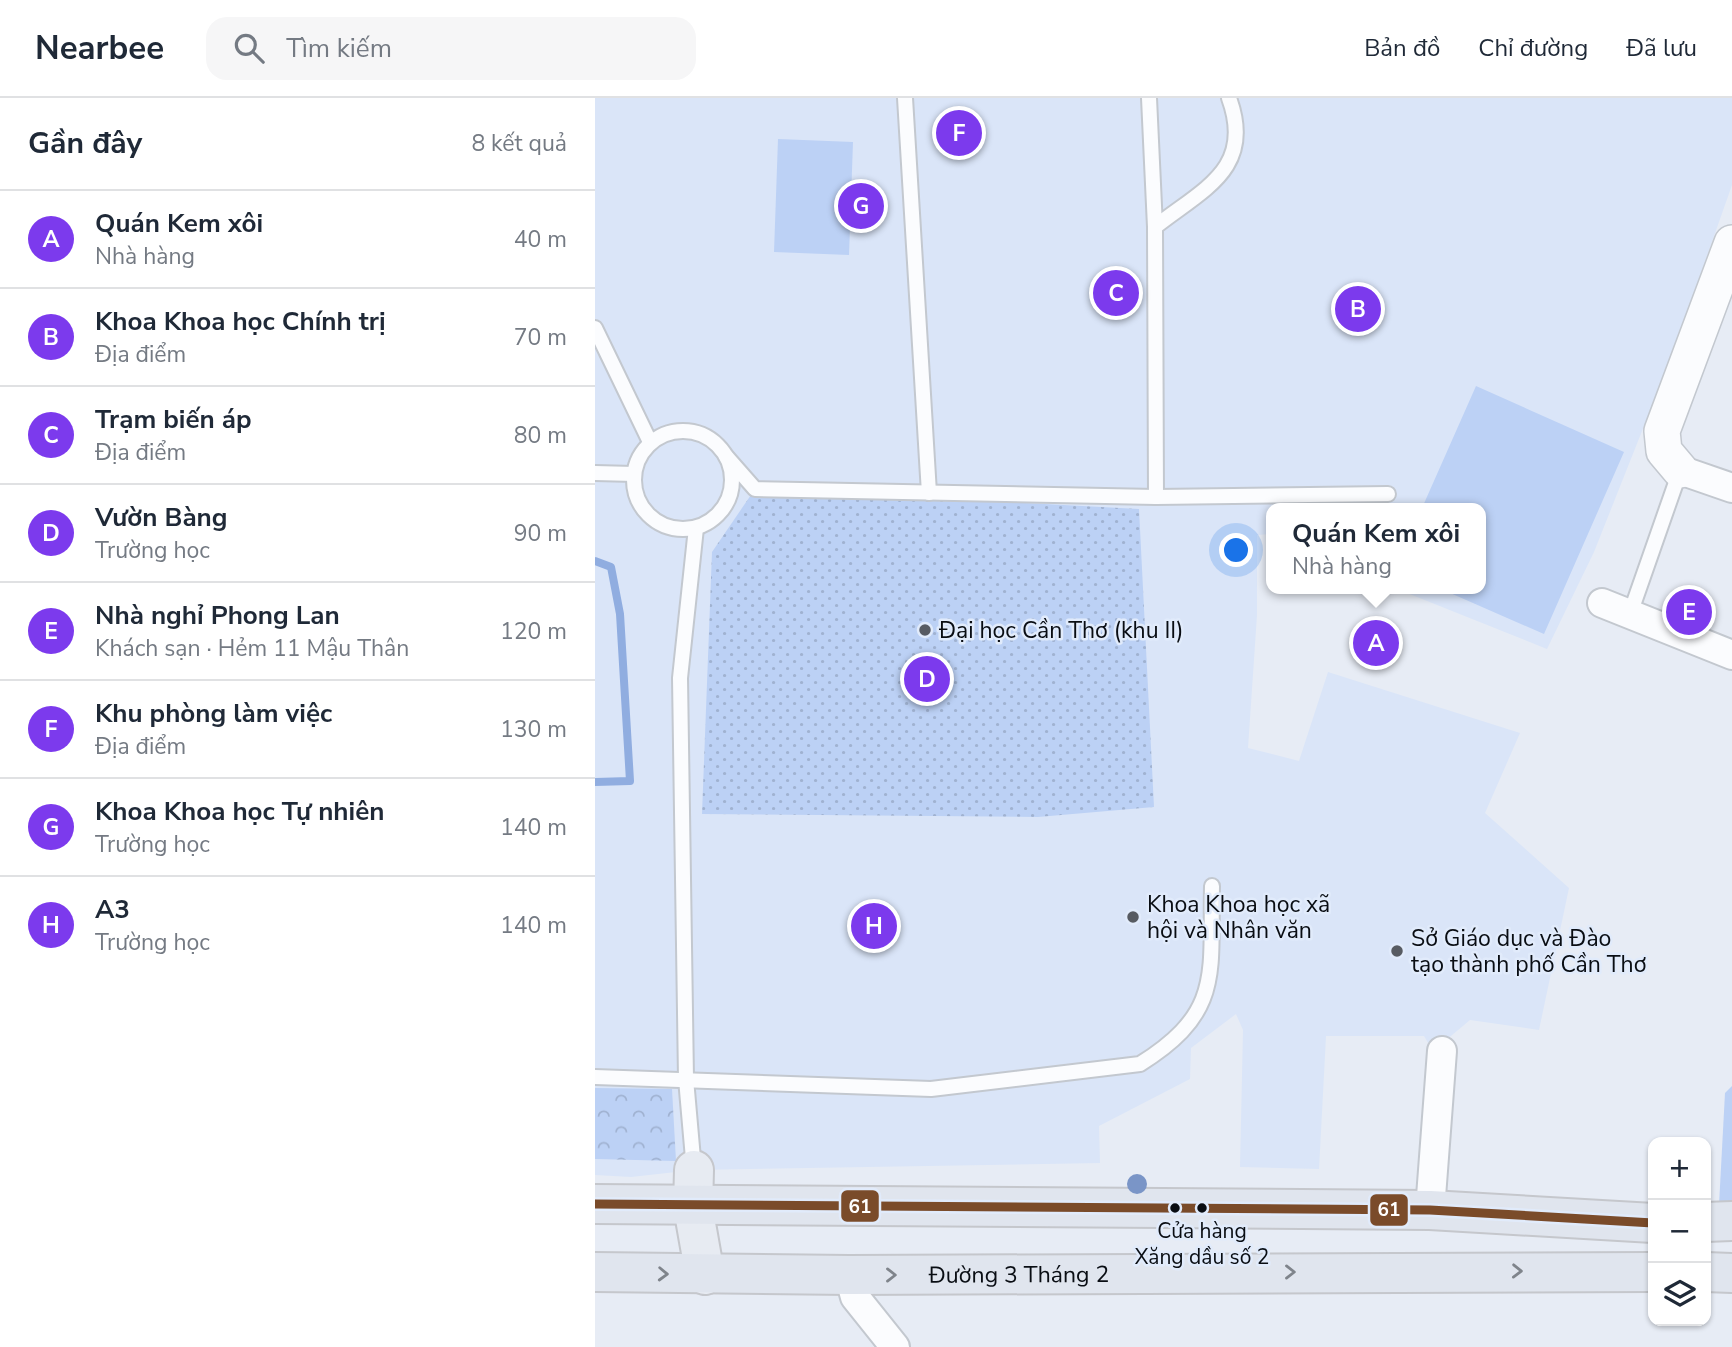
<!DOCTYPE html>
<html lang="vi">
<meta charset="utf-8">
<style>
:root{--surface:#fff;--page:#f6f6f7;--text:#1f2937;--muted:#747a83;--line:#e0e1e3;--accent:#7c3aed}
body{margin:0;font-family:"Nunito Sans",sans-serif;background:var(--page);color:var(--text)}
.controls{position:absolute;right:21px;bottom:21px;display:grid;overflow:hidden;border-radius:14px;box-shadow:0 2px 5px #0004}
.controls button{width:63px;height:63px;display:grid;place-items:center;padding:0;border:0;border-bottom:2px solid var(--line);background:var(--surface);color:var(--text);font:35px sans-serif}
.you{position:absolute;left:642px;top:453px;width:24px;height:24px;margin:-18px;border:5px solid #fff;border-radius:50%;background:#1a73e8;box-shadow:0 0 0 10px #1a73e833}
.badge{display:grid;place-items:center;width:46px;height:46px;border-radius:50%;background:var(--accent);color:#fff;font-size:23px;font-weight:700}
.pin{position:absolute;translate:-50% -50%;border:4px solid #fff;box-shadow:0 2px 7px #0006}
.popup{position:absolute;left:671px;top:405px;width:220px;height:91px;box-sizing:border-box;display:grid;place-content:center;border-radius:14px;background:var(--surface);filter:drop-shadow(0 2px 5px #0005);font-size:23px;white-space:nowrap;color:var(--muted)}
.popup b{font-size:26px;color:var(--text)}
.popup::after{content:'';position:absolute;left:50%;top:100%;margin-left:-14px;border:14px solid transparent;border-top-color:var(--surface)}
.list{margin:0;padding:0;list-style:none}
h2{display:flex;justify-content:space-between;align-items:center;height:91px;margin:0;padding:0 28px;font-size:30px}
h2 small{font-size:23px;font-weight:400;color:var(--muted)}
.list li{display:grid;grid-template-columns:46px 1fr auto;gap:21px;align-items:center;box-sizing:border-box;height:98px;padding:0 28px;border-top:2px solid var(--line)}
.list b{display:block;font-size:26px;white-space:nowrap}
.list p{margin:0;font-size:23px;white-space:nowrap;color:var(--muted)}
.list em{font-size:23px;font-style:normal;color:var(--muted)}
.icon{flex:none;width:38px;height:38px;fill:none;stroke:currentColor;stroke-width:2;stroke-linecap:round;stroke-linejoin:round}
.map{position:relative;flex:none;width:1137px;height:1249px;overflow:hidden}
header{display:flex;align-items:center;gap:42px;box-sizing:border-box;height:98px;padding:0 35px;background:var(--surface);border-bottom:2px solid var(--line)}
header strong{font-size:33px}
nav{display:flex;gap:38px;margin-inline-start:auto;font-size:24px}
.search{width:490px;height:63px;background:var(--page);display:flex;align-items:center;gap:18px;box-sizing:border-box;padding:0 24px;border-radius:21px;color:var(--muted);font-size:26px}
main{display:flex}
aside{flex:1;background:var(--surface)}
.map>svg:first-child{display:block}
.built{fill:#dae5f8}
.forest{fill:url(#forest-crowns)}
.park{fill:url(#park-dots)}
.pitch{fill:#bcd1f5}
.lines{fill:none;stroke-linecap:round;stroke-linejoin:round}
.stream{stroke:#90ade0;stroke-width:8}
.service-casing{stroke:#c3c8cf;stroke-width:18}
.minor-casing{stroke:#c3c8cf;stroke-width:32}
.tertiary-casing{stroke:#c3c8cf;stroke-width:38}
.primary-casing{stroke:#c5c7cc;stroke-width:42}
.trunk-casing{stroke:#c5c7cc;stroke-width:42}
.service{stroke:#fbfcfe;stroke-width:14}
.minor{stroke:#fbfcfe;stroke-width:28}
.tertiary{stroke:#fbfcfe;stroke-width:35}
.primary{stroke:#e7ebf2;stroke-width:38}
.trunk{stroke:#e0e5ee;stroke-width:38}
.bus-1-casing{stroke:#e1ebfb;stroke-width:14}
.bus-1{stroke:#7a4b2a;stroke-width:9}
.tree{fill:#7a95c7}
.oneway{stroke:#7f848b}
.poi-dot{fill:#575b62;stroke:#e1ebfb;stroke-width:2.5}
.bus-dot{fill:#090d13;stroke:#e1ebfb;stroke-width:2.5}
.labels{text-anchor:middle;dominant-baseline:central;stroke-width:5;stroke-linejoin:round;paint-order:stroke}
.bus-label{font-size:21px;fill:#090d13;stroke:#e1ebfb}
.poi-label{font-size:23px;fill:#090d13;stroke:#e1ebfb;text-anchor:start}
.street-label{font-size:23px;fill:#090d13;stroke:#e1ebfb}
.line-badge{stroke:#e1ebfb;stroke-width:2.5}
.badge-label{font-size:19px;text-anchor:middle;font-weight:bold;fill:#fff}
</style>
<header>
<strong>Nearbee</strong>
<div class="search"><svg class="icon" aria-label="search" viewBox="0 0 24 24"><circle cx="10" cy="10" r="6"/><path d="M15 15l6 6"/></svg>Tìm kiếm</div>
<nav><a>Bản đồ</a><a>Chỉ đường</a><a>Đã lưu</a></nav>
</header>
<main>
<aside>
<h2>Gần đây<small>8 kết quả</small></h2>
<ul class="list">
<li><span class="badge">A</span><div><b>Quán Kem xôi</b><p>Nhà hàng</p></div><em>40 m</em></li>
<li><span class="badge">B</span><div><b>Khoa Khoa học Chính trị</b><p>Địa điểm</p></div><em>70 m</em></li>
<li><span class="badge">C</span><div><b>Trạm biến áp</b><p>Địa điểm</p></div><em>80 m</em></li>
<li><span class="badge">D</span><div><b>Vườn Bàng</b><p>Trường học</p></div><em>90 m</em></li>
<li><span class="badge">E</span><div><b>Nhà nghỉ Phong Lan</b><p>Khách sạn · Hẻm 11 Mậu Thân</p></div><em>120 m</em></li>
<li><span class="badge">F</span><div><b>Khu phòng làm việc</b><p>Địa điểm</p></div><em>130 m</em></li>
<li><span class="badge">G</span><div><b>Khoa Khoa học Tự nhiên</b><p>Trường học</p></div><em>140 m</em></li>
<li><span class="badge">H</span><div><b>A3</b><p>Trường học</p></div><em>140 m</em></li>
</ul>
</aside>
<div class="map">
<svg width="1137" height="1249" viewBox="0 0 1137 1249">
<defs>
<pattern id="forest-crowns" width="20" height="18" patternUnits="userSpaceOnUse" patternTransform="scale(1.75)"><rect width="20" height="18" fill="#bcd1f5"/><path d="M2 6a3 3 0 1 1 6 0M12 15a3 3 0 1 1 6 0" fill="none" stroke="#a0b2d1"/></pattern>
<pattern id="park-dots" width="8" height="8" patternUnits="userSpaceOnUse" patternTransform="scale(1.75)"><rect width="8" height="8" fill="#bcd1f5"/><path d="M2 2h.1M6 6h.1" fill="none" stroke="#a0b2d1" stroke-width="1.8" stroke-linecap="round"/></pattern>
</defs>
<rect width="100%" height="100%" fill="#e7ecf5"/>
<!-- built -->
<polygon class="built" points="0,0 1137,0 1137,87 1076,260 999,454 952,551 802,491 886,491 886,410 676,410 676,436 662,437 662,517 653,650 704,663 733,574 925,635 890,715 974,790 944,932 875,922 838,953 829,938 731,938 724,1071 645,1069 648,932 641,916 596,950 595,981 504,1028 505,1065 99,1072 36,1079 0,1077"/>
<!-- forest -->
<polygon class="forest" points="0,990 77,991 81,1063 0,1061"/>
<!-- park -->
<polygon class="park" points="160,391 544,411 559,709 443,719 107,716 117,454"/>
<!-- pitch -->
<g class="pitch">
<polygon points="183,41 258,44 254,157 179,154"/>
<polygon points="881,288 1029,354 949,536 846,491 886,491 886,410 827,410"/>
<polygon points="1137,988 1137,1107 1124,1107 1130,995"/>
</g>
<g class="lines">
<!-- stream -->
<polyline class="stream" points="0,463 16,469 25,516 35,683 0,684"/>
<defs>
<g id="service">
<polyline points="310,0 334,395"/>
<path d="M 560,129 C 608,91 660,71 634,0"/>
<polyline points="0,230 55,344"/>
<circle cx="88" cy="382" r="49"/>
<polyline points="131,358 160,391 561,399 560,129 554,0"/>
<polyline points="0,375 39,376"/>
<polyline points="561,399 793,396"/>
<polyline points="1035,516 1085,373"/>
<path d="M 0,979 L 336,991 L 545,966 C 628,914 615,876 617,788"/>
<polyline points="99,1072 91,981 85,580 101,430"/>
</g>
<g id="minor">
<polyline points="1085,372 1137,390"/>
<polyline points="1007,505 1137,557"/>
<polyline points="835,1112 847,953"/>
<polyline points="254,1177 260,1199 300,1249"/>
</g>
<polyline id="tertiary" points="1085,372 1069,353 1067,333 1137,145"/>
<polyline id="primary" points="99,1072 98,1109 110,1177"/>
<g id="trunk">
<polyline points="0,1106 835,1112 1058,1125"/>
<polyline points="1111,1124 1137,1123"/>
<path id="s1" d="M 0,1174 L 254,1177 L 1058,1174"/>
<polyline points="1111,1174 1137,1175"/>
</g>
</defs>
<!-- service casing -->
<use href="#service" class="service-casing"/>
<!-- minor casing -->
<use href="#minor" class="minor-casing"/>
<!-- tertiary casing -->
<use href="#tertiary" class="tertiary-casing"/>
<!-- primary casing -->
<use href="#primary" class="primary-casing"/>
<!-- trunk casing -->
<use href="#trunk" class="trunk-casing"/>
<!-- service -->
<use href="#service" class="service"/>
<!-- minor -->
<use href="#minor" class="minor"/>
<!-- tertiary -->
<use href="#tertiary" class="tertiary"/>
<!-- primary -->
<use href="#primary" class="primary"/>
<!-- trunk -->
<use href="#trunk" class="trunk"/>
<defs>
<polyline id="bus-1" points="0,1106 835,1112 1058,1125"/>
</defs>
<!-- bus-1 casing -->
<use href="#bus-1" class="bus-1-casing"/>
<!-- bus-1 -->
<use href="#bus-1" class="bus-1"/>
</g>
<!-- trees -->
<circle class="tree" cx="542" cy="1086" r="10"/>
<!-- one-way arrows -->
<defs><path id="oneway-chevron" d="M-2-3.5L2.5 0L-2 3.5" fill="none" stroke-width="1.6" stroke-linecap="round" stroke-linejoin="round" transform="scale(1.75)"/></defs>
<g class="oneway">
<use href="#oneway-chevron" transform="translate(922 1173) rotate(1)"/>
<use href="#oneway-chevron" transform="translate(695 1174)"/>
<use href="#oneway-chevron" transform="translate(68 1176) rotate(2)"/>
<use href="#oneway-chevron" transform="translate(296 1177)"/>
</g>
<!-- markers -->
<g class="poi-dot">
<circle cx="330" cy="532" r="7"/>
<circle cx="538" cy="819" r="7"/>
<circle cx="802" cy="853" r="7"/>
</g>
<g class="bus-dot">
<circle cx="580" cy="1110" r="6"/>
<circle cx="607" cy="1110" r="6"/>
</g>
<g class="labels">
<!-- bus labels -->
<g class="bus-label">
<text x="607" y="1133">Cửa hàng<tspan x="607" dy="26">Xăng dầu số 2</tspan></text>
</g>
<!-- poi labels -->
<g class="poi-label">
<text x="344" y="532">Đại học Cần Thơ (khu II)</text>
<text x="552" y="806">Khoa Khoa học xã<tspan x="552" dy="26">hội và Nhân văn</tspan></text>
<text x="816" y="840">Sở Giáo dục và Đào<tspan x="816" dy="26">tạo thành phố Cần Thơ</tspan></text>
</g>
<!-- street labels -->
<g class="street-label">
<text stroke="none"><textPath href="#s1" startOffset="424">Đường 3 Tháng 2</textPath></text>
</g>
</g>
<g class="line-badge">
<rect x="245" y="1091" width="40" height="34" rx="7" fill="#7a4b2a"/>
<rect x="774" y="1095" width="40" height="34" rx="7" fill="#7a4b2a"/>
</g>
<g class="badge-label">
<text x="265" y="1115">61</text>
<text x="794" y="1118">61</text>
</g>
</svg>
<div class="controls">
<button>+</button>
<button>−</button>
<button><svg class="icon" aria-label="layers" viewBox="0 0 24 24"><path d="M12 4l9 5-9 5-9-5zM3 14l9 5 9-5"/></svg></button>
</div>
<div class="you"></div>
<div class="pin badge" style="left:781px;top:545px">A</div>
<div class="popup"><b>Quán Kem xôi</b>Nhà hàng</div>
<div class="pin badge" style="left:763px;top:211px">B</div>
<div class="pin badge" style="left:521px;top:195px">C</div>
<div class="pin badge" style="left:332px;top:581px">D</div>
<div class="pin badge" style="left:1094px;top:514px">E</div>
<div class="pin badge" style="left:364px;top:35px">F</div>
<div class="pin badge" style="left:266px;top:108px">G</div>
<div class="pin badge" style="left:279px;top:828px">H</div>
</div>
</main>
